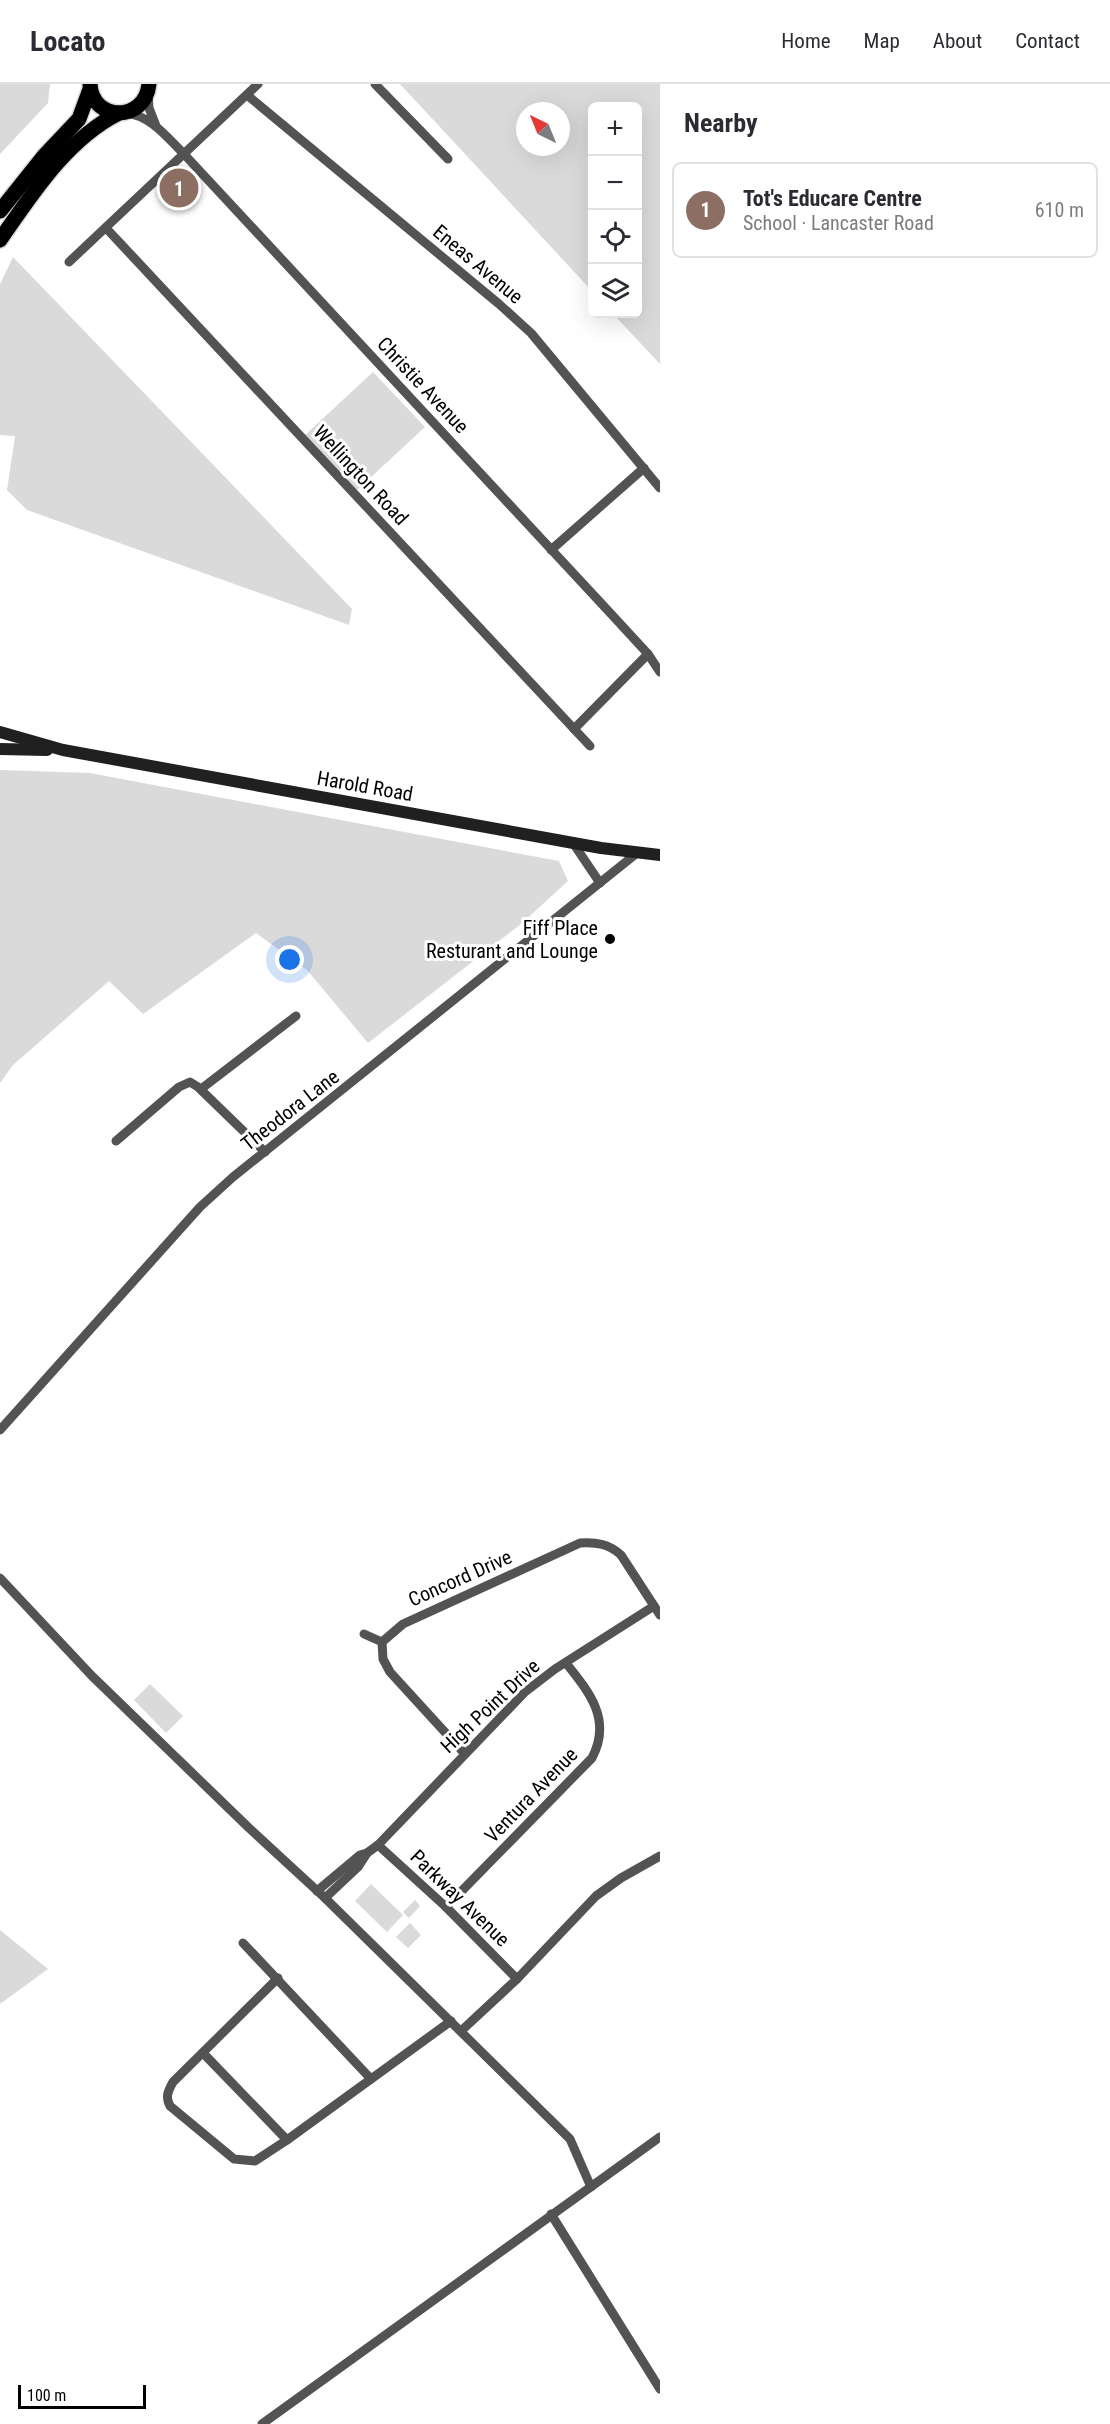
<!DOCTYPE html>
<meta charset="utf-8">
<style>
:root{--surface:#fff;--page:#f7f7f7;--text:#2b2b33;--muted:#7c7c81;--line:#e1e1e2;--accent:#7c3aed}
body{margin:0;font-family:"Roboto Condensed",sans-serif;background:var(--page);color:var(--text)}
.controls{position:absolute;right:18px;top:18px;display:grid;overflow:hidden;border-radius:9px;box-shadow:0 6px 24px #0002}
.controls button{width:54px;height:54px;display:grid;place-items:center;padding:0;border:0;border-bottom:2px solid var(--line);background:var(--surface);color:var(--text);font:30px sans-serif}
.compass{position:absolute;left:516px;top:18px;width:54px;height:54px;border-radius:50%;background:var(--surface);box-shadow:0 6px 24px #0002;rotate:317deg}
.scale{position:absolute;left:18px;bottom:15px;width:128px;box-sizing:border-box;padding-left:6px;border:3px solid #000;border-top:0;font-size:16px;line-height:21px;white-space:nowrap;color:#000;-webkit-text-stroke:4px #fff;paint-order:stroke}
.you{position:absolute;left:290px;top:876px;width:21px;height:21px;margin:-15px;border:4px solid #fff;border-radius:50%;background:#1a73e8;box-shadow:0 0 0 9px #1a73e833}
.badge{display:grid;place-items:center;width:39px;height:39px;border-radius:50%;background:var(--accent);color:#fff;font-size:20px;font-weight:700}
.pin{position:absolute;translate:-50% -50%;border:3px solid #fff;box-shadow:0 2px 6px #0006}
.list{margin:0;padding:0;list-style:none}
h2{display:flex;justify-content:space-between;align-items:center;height:78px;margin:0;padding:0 24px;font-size:26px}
h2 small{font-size:20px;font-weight:400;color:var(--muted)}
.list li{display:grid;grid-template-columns:39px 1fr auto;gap:18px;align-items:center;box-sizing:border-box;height:96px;margin:0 12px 12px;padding:0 12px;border:2px solid var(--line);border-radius:9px}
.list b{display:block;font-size:22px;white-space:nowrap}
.list p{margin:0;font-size:20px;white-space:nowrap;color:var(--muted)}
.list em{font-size:20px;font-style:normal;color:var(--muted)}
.icon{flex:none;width:33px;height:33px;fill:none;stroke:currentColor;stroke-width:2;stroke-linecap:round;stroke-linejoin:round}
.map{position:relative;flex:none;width:660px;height:2340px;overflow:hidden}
header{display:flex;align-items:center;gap:36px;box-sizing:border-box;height:84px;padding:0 30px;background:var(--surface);border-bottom:2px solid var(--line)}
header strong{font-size:28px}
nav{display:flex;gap:33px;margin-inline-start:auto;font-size:21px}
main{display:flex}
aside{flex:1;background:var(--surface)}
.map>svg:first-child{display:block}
.green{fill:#dadada;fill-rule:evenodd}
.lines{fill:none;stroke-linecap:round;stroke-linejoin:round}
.trunk-casing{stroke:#dbdbdb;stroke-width:18}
.minor{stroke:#535353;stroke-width:9}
.secondary{stroke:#202020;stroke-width:12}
.trunk{stroke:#000;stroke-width:15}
.poi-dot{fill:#000;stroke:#fff;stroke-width:2}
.labels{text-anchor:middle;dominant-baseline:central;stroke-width:6;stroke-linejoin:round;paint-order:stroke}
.street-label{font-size:20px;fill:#000;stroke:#fff}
.poi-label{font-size:20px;fill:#000;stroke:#fff;text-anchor:end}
</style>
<header>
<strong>Locato</strong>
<nav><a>Home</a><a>Map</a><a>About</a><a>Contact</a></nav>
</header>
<main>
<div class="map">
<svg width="660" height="2340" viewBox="0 0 660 2340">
<rect width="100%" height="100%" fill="#fff"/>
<!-- green -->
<g class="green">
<polygon points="0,0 50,0 48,19 0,70"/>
<path d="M 400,0 L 660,0 L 660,280 L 613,230 L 638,230 L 638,22 L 592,22 L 592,207 ZM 525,27 L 561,27 L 561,63 L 525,63 Z"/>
<polygon points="13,173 352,525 349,541 27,426 7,406 15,352 0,351 0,200"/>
<polygon points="373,288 425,343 356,407 304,352"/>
<polygon points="0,686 90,689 559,777 568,797 521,840 368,959 307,886 256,849 143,930 109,897 13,981 0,999"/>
<polygon points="150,1600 183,1632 166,1649 134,1616"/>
<polygon points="371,1800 403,1831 387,1848 355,1817"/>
<polygon points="415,1816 420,1822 409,1834 403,1828"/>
<polygon points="410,1839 421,1851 408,1864 396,1853"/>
<polygon points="0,1846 48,1885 0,1920"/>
</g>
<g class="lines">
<defs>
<g id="trunk">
<path d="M 90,0 C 92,38 145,39 149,0"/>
<polyline points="0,127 44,72 79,35 90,5"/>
<path d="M 0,156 C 32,110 67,55 119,29"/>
</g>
</defs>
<!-- trunk casing -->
<use href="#trunk" class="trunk-casing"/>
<!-- minor -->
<g class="minor">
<polyline points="375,0 448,75"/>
<polyline points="148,9 149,24 156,42"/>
<polyline points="247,11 499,220 531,249 660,404"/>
<path d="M 125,29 C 150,31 166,52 183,69 L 613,532 L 648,570 L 660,588"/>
<polyline points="106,144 590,662"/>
<polyline points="69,178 258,0"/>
<polyline points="551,466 644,384"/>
<polyline points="574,645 648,570"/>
<polyline points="573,759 600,799"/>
<polyline points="201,1005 296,932"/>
<polyline points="116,1057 179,1003 190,998 198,1003 265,1068"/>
<polyline points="0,1346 200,1123 233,1093 637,769"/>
<polyline points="0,1494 92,1592 249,1744 325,1814 570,2055 591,2103"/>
<polyline points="364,1550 382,1558"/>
<path d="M 464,1669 L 390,1588 L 383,1575 L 382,1558 L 403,1540 L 580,1459 C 597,1458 609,1460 621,1471 L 660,1531"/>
<polyline points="378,1761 446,1823 517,1895"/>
<polyline points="317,1807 360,1771 367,1769 378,1761 525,1608 555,1585 654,1522"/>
<polyline points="325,1814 358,1783 367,1769"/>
<path d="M 446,1823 L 592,1674 C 612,1636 590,1609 566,1579"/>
<polyline points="243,1859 371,1995"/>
<path d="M 278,1894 L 173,1998 C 168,2007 165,2013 170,2022 L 234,2075 L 255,2077 L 287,2056 L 451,1937"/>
<polyline points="461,1947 517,1895 596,1812 621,1794 660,1772"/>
<polyline points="203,1969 287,2056"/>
<polyline points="551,2130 660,2305"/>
<polyline points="262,2340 660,2053"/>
</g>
<!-- secondary -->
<g class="secondary">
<polyline points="0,648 63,666 601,764 660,771"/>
<polyline points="0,665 47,666"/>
</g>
<!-- trunk -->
<use href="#trunk" class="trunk"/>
</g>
<!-- markers -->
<circle class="poi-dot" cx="610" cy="855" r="6"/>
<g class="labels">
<!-- street labels -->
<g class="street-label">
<text transform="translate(478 180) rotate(40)">Eneas Avenue</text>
<text transform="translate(423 301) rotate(47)">Christie Avenue</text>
<text transform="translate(361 391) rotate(47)">Wellington Road</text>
<text transform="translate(365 702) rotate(10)">Harold Road</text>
<text transform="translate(290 1026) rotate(-38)">Theodora Lane</text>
<text transform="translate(460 1494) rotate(-24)">Concord Drive</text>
<text transform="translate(490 1622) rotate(-43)">High Point Drive</text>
<text transform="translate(531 1711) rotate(-46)">Ventura Avenue</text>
<text transform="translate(460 1814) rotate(44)">Parkway Avenue</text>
</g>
<!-- poi labels -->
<g class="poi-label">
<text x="598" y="844">Fiff Place<tspan x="598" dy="23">Resturant and Lounge</tspan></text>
</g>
</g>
</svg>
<div class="controls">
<button>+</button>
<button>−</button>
<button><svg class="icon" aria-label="locate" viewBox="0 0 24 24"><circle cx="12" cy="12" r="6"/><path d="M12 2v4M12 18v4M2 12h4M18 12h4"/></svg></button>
<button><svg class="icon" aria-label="layers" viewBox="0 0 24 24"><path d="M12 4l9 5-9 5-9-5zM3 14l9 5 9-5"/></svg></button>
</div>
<svg class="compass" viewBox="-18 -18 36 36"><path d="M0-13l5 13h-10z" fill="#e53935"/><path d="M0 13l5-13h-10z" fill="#7c7c81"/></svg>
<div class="scale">100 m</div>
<div class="you"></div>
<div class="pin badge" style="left:179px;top:104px;background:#8d6e63">1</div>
</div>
<aside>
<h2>Nearby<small></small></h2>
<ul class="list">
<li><span class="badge" style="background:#8d6e63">1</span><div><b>Tot's Educare Centre</b><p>School · Lancaster Road</p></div><em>610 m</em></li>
</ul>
</aside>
</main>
